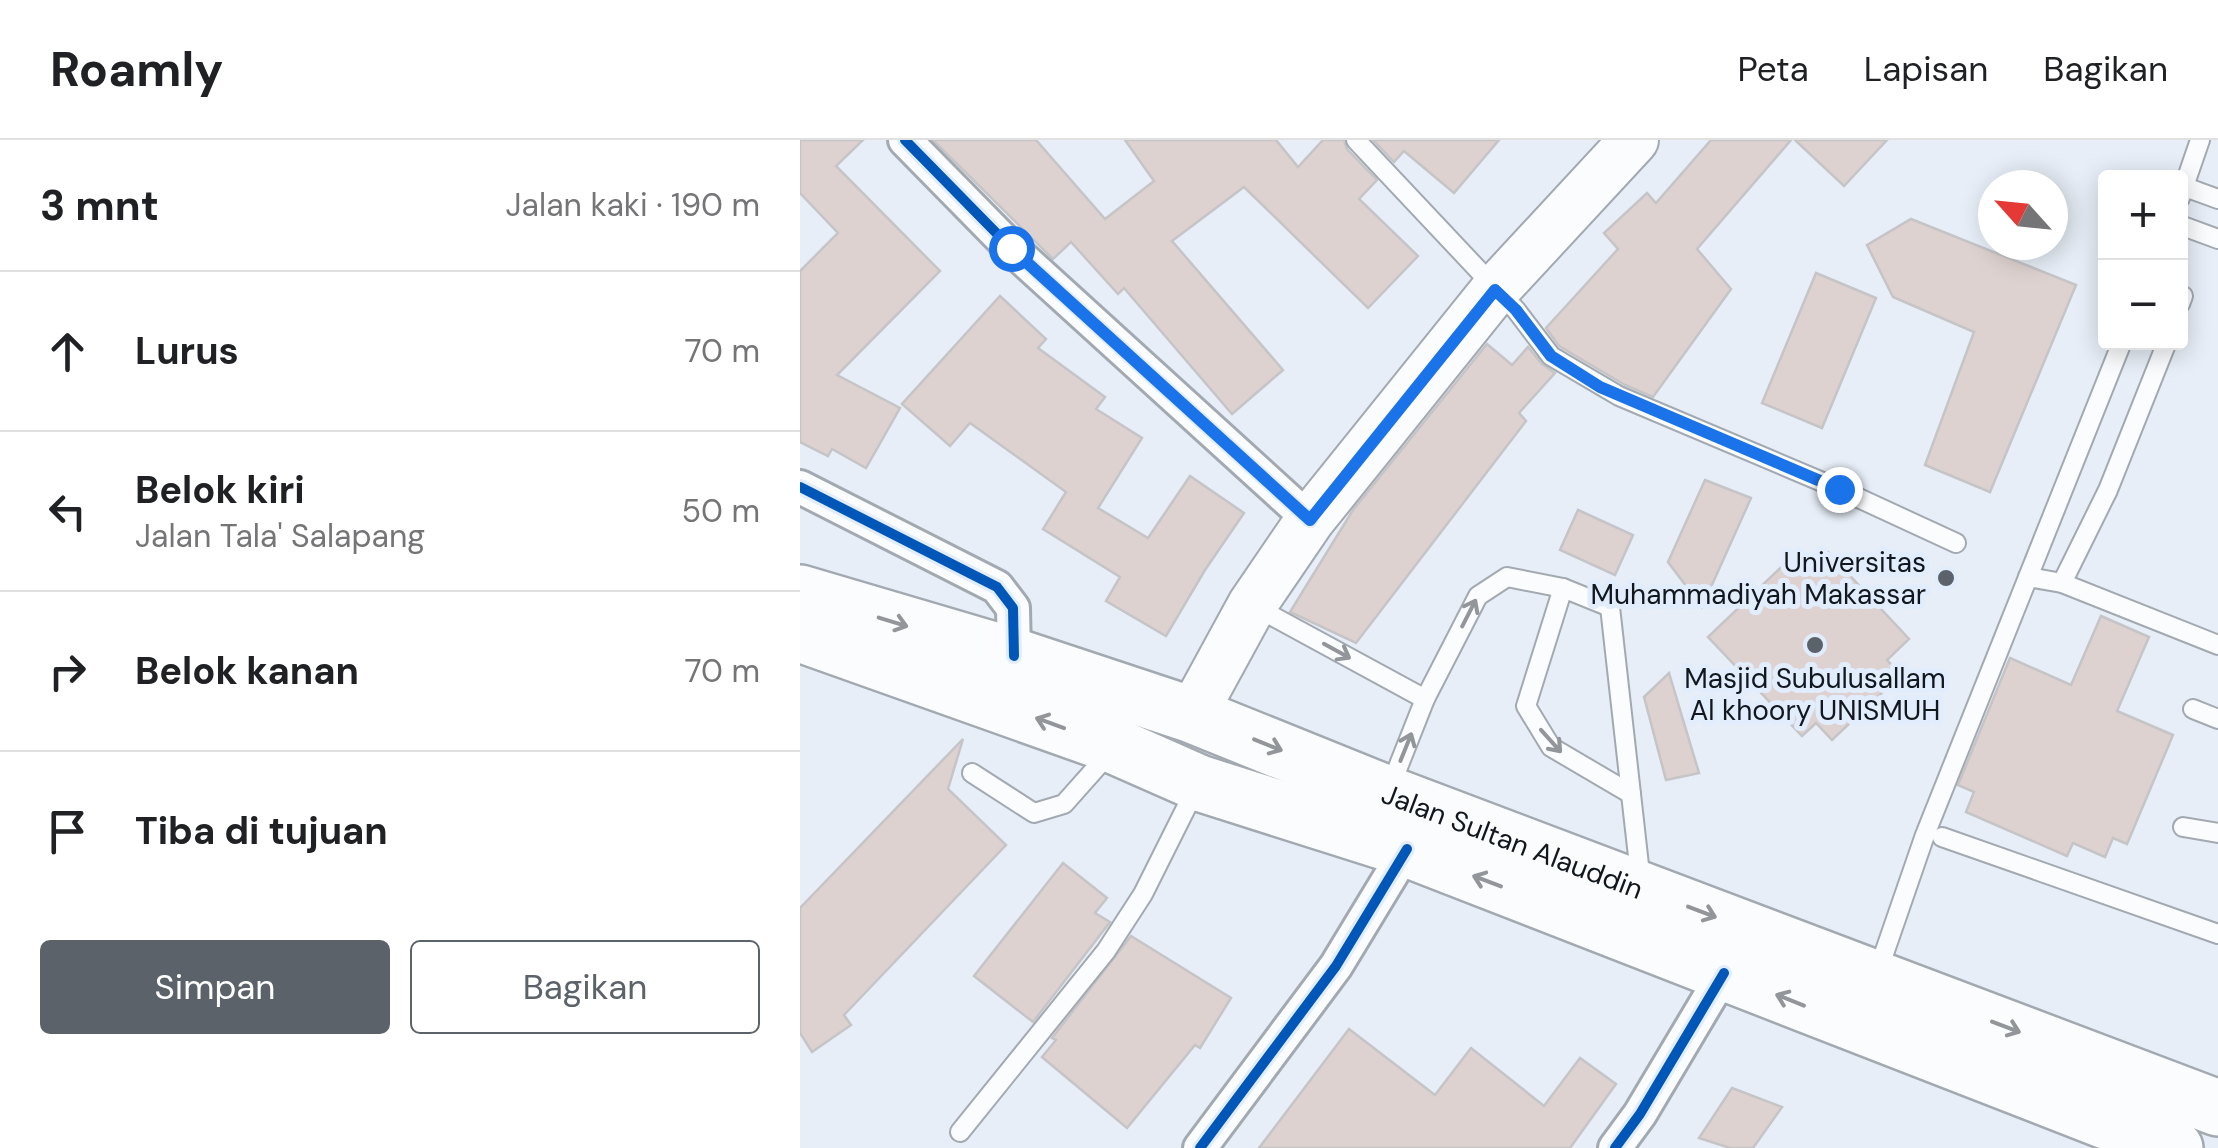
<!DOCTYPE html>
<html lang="id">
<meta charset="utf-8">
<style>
:root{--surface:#fff;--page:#f6f6f6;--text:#202124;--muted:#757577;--line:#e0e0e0;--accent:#5c6269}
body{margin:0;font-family:"DM Sans",sans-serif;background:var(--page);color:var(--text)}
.controls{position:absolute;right:30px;top:30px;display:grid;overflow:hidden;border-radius:10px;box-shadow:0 5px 25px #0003}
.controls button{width:90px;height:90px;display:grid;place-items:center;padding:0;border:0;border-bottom:2px solid var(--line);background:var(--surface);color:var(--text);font:50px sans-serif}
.compass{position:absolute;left:1178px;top:30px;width:90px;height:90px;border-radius:50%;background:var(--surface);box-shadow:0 5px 25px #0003;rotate:297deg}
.stop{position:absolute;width:30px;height:30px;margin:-22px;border:8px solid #1a73e8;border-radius:50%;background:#fff}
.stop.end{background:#1a73e8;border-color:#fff;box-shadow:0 2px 10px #0008}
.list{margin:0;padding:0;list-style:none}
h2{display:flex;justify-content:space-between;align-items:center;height:130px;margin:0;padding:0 40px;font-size:42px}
h2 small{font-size:32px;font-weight:400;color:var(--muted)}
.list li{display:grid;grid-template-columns:65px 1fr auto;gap:30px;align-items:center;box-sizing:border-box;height:160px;padding:0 40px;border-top:2px solid var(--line)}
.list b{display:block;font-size:38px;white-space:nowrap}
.list p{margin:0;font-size:32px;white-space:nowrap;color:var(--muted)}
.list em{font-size:32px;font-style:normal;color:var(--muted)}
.actions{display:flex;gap:20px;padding:30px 40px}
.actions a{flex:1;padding:22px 0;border:2px solid var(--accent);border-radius:10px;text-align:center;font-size:35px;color:var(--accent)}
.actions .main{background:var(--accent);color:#fff}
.icon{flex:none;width:55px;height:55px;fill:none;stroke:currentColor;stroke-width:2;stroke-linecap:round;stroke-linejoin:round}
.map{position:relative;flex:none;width:1418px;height:1008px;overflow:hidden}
header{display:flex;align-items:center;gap:60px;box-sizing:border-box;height:140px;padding:0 50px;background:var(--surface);border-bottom:2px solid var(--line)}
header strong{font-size:48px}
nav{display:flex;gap:55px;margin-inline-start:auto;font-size:35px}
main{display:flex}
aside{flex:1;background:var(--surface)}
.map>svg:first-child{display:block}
.building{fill:#ded2d0;stroke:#c5c4c6;stroke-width:2.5}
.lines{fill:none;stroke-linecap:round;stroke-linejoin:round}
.service-casing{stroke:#a3a9b1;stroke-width:22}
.minor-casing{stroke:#a3a9b1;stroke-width:38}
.secondary-casing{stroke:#a3a9b1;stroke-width:52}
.trunk-casing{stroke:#a3a9b1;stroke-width:60}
.service{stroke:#fbfcfe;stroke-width:18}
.minor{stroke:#fbfcfe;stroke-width:32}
.secondary{stroke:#fbfcfe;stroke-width:48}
.trunk{stroke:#fbfcfe;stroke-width:55}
.cycleway-casing{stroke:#e1edfd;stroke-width:16}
.cycleway{stroke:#0057b8;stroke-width:10}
.oneway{stroke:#929599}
.route{stroke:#1a73e8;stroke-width:12}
.poi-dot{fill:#5c6269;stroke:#e1edfd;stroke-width:4}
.labels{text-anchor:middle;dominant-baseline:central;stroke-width:10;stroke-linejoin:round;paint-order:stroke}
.poi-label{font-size:28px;fill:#11171d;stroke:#e1edfd;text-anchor:end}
.street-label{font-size:28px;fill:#11171d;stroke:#e1edfd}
</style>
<header>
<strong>Roamly</strong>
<nav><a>Peta</a><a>Lapisan</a><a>Bagikan</a></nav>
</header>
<main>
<aside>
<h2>3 mnt<small>Jalan kaki · 190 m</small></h2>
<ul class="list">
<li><svg class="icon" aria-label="ahead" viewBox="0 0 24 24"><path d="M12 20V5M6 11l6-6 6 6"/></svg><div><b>Lurus</b></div><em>70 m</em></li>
<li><svg class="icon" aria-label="left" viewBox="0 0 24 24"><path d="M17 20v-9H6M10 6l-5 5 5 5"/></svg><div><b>Belok kiri</b><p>Jalan Tala' Salapang</p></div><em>50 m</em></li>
<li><svg class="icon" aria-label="right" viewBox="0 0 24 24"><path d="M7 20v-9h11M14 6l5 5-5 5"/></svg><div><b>Belok kanan</b></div><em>70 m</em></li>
<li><svg class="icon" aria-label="arrive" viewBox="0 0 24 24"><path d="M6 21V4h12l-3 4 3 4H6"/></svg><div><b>Tiba di tujuan</b></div></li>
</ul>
<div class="actions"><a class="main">Simpan</a><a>Bagikan</a></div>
</aside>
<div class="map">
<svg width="1418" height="1008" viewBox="0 0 1418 1008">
<rect width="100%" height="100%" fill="#e7eef7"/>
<!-- building -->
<g class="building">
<polygon points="0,0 63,0 36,26 140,131 37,235 100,268 66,328 32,309 28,316 0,302 0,131 38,93 0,53"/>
<polygon points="133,0 236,0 305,79 354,41 325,0 476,0 498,27 523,0 544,0 547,9 577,40 559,59 618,116 568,168 444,47 372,101 483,230 432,274 324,148 318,154 271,102 253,119"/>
<polygon points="573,0 699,0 654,53 604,11 594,22"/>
<polygon points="911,0 991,0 897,109 931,149 853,257 825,245 759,206 746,188 818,109 804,93 847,53 856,63"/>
<polygon points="995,0 1087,0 1044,46"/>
<polygon points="1111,79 1276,145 1190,352 1125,325 1174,192 1093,157 1067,105"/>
<polygon points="1016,133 1076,158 1022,288 962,263"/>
<polygon points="200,156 246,199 238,208 305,257 296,269 342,298 298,368 348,398 390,336 444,373 405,430 366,496 306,461 320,437 243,389 266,352 170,283 150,306 102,264"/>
<polygon points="687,204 712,225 728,207 742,224 755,233 719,273 726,281 556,503 490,472 553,370"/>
<polygon points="905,340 951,358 902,467 868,422"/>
<polygon points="778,370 833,395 815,435 760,410"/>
<polygon points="1028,412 1109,499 1087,520 1101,535 1032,600 1016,583 1002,596 908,497 995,414 1010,429"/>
<polygon points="1301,476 1349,497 1317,571 1373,595 1327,704 1313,698 1305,717 1273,703 1267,716 1166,672 1174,652 1158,645 1210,518 1271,545"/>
<polygon points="869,533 899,633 866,640 844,557"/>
<polygon points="163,599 148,649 206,705 44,875 51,885 12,912 0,893 0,768"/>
<polygon points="263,723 307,758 295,773 310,782 233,882 174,836"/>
<polygon points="331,796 431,858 400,908 395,905 327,988 242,917 256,900 252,898"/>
<polygon points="549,889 635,955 671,908 744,966 780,918 816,944 770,1008 459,1008"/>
<polygon points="932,948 982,967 953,1008 930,1008 899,998"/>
</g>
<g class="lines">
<defs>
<g id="service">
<polyline points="556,0 716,170 751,216 819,256 1039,349 1156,403"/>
<polyline points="1385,47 1418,59"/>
<polyline points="1380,58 1400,0"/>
<polyline points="1380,85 1418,99"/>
<polyline points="1380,164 1383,156"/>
<polyline points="1228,437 1262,443 1308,350 1367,202"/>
<polyline points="1262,443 1418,505"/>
<polyline points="763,448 726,566 751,607 831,654"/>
<polyline points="452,465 625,559"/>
<polyline points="1393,569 1418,579"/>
<polyline points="172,633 234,673 264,664 312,610"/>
<polyline points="589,650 625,559 678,456 707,437 763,448 810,467 841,743"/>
<polyline points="1383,687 1418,693"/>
<polyline points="1142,697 1418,794"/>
<polyline points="1078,831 1125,695 1322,202"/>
<polyline points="160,992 306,811 343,754 396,648"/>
</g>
<g id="minor">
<polyline points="105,0 211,108 510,380"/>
<polyline points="0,347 197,447 213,468 214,516"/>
<polyline points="400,1008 536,826 607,709"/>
<polyline points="815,1008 840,974 924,833"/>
</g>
<polyline id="secondary" points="392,575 452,465 510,380 695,150 834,0"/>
<g id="trunk">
<path id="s1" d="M 0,453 L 214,516 L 392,575 L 588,654 L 1418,968"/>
<polyline points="0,494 315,606 399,643 607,709 1375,1008"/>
</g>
</defs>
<!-- service casing -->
<use href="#service" class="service-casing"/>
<!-- minor casing -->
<use href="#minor" class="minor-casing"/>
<!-- secondary casing -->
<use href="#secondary" class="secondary-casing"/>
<!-- trunk casing -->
<use href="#trunk" class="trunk-casing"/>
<!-- service -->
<use href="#service" class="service"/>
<!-- minor -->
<use href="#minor" class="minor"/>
<!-- secondary -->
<use href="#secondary" class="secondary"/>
<!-- trunk -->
<use href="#trunk" class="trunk"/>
<defs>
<g id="cycleway">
<polyline points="105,0 211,108 510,380"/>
<polyline points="0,347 197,447 213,468 214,516"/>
<polyline points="400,1008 536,826 607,709"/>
<polyline points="815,1008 840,974 924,833"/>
</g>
</defs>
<!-- cycleway casing -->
<use href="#cycleway" class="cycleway-casing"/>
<!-- cycleway -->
<use href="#cycleway" class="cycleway"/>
</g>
<!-- one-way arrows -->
<defs><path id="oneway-shaft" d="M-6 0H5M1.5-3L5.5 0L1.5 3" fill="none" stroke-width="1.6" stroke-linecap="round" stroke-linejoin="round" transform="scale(2.5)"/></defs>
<g class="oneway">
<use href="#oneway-shaft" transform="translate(669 473) rotate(-63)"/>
<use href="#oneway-shaft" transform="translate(93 482) rotate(17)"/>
<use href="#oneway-shaft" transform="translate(537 511) rotate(29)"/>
<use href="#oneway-shaft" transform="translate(250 583) rotate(-160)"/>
<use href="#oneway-shaft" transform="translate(751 601) rotate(48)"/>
<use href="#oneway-shaft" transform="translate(468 605) rotate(22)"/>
<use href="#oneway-shaft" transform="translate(606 607) rotate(-68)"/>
<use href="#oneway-shaft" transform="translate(687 741) rotate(-159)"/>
<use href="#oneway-shaft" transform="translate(902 772) rotate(21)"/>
<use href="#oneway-shaft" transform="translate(990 860) rotate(-158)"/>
<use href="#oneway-shaft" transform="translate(1206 887) rotate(21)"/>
</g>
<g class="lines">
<!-- route -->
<polyline class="route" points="211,108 510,380 695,150 716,170 751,216 800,247 1039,349"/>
</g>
<!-- markers -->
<g class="poi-dot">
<circle cx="1146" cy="438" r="10"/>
<circle cx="1015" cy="505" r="10"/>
</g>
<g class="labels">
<!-- poi labels -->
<g class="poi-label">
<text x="1126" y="422">Universitas<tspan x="1126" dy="32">Muhammadiyah Makassar</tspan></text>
<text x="1015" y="538" text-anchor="middle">Masjid Subulusallam<tspan x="1015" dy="32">Al khoory UNISMUH</tspan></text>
</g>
<!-- street labels -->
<g class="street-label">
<text stroke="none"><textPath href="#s1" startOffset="755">Jalan Sultan Alauddin</textPath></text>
</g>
</g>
</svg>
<div class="controls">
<button>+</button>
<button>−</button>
</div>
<svg class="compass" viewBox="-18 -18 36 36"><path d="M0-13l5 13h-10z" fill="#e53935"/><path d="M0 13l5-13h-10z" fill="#757577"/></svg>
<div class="stop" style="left:211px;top:108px"></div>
<div class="stop end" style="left:1039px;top:349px"></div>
</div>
</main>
